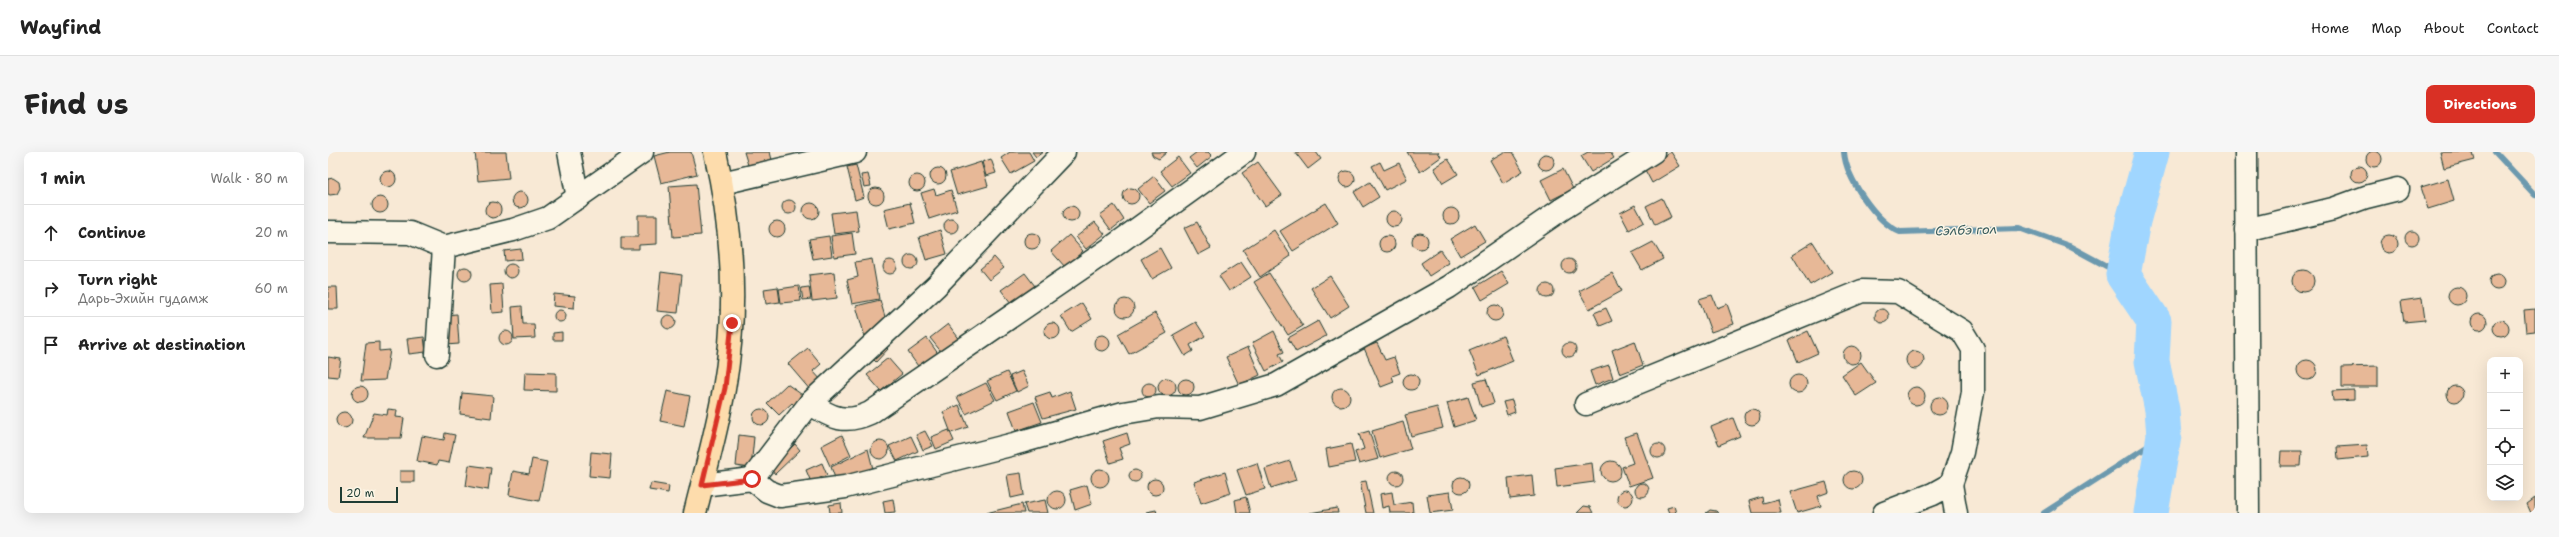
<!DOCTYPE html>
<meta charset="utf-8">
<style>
:root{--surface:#fff;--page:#f6f6f6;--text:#222;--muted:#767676;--line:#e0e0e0;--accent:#d93025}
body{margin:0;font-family:"Shantell Sans",sans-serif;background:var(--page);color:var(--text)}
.controls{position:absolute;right:12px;bottom:12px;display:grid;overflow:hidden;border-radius:8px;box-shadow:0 4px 16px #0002}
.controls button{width:36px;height:36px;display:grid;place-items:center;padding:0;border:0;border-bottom:1px solid var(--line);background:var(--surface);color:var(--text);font:20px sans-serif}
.scale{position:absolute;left:12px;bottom:10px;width:58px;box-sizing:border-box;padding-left:4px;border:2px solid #1f3d34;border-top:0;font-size:11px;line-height:14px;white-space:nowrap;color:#1f3d34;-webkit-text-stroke:3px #fcf5e5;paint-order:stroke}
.stop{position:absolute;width:12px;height:12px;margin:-9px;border:3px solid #d93025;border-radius:50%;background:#fff}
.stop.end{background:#d93025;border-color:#fff;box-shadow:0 1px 4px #0008}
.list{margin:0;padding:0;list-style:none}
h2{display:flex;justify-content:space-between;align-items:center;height:52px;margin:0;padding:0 16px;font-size:17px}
h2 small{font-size:13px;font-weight:400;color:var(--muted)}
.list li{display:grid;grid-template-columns:26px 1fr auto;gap:12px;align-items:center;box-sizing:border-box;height:56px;padding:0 16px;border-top:1px solid var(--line)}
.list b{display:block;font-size:15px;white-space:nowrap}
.list p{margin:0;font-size:13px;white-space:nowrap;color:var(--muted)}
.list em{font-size:13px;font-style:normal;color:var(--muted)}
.icon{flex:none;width:22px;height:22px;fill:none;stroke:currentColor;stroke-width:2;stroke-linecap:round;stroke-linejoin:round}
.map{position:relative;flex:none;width:2207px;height:361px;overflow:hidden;border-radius:8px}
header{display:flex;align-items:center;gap:24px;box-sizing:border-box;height:56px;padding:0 20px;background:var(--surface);border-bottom:1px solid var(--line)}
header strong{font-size:19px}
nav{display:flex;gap:22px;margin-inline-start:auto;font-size:14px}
.intro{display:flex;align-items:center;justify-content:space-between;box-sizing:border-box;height:96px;padding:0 24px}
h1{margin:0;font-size:28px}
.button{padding:10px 18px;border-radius:8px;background:var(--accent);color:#fff;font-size:14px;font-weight:700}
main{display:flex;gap:24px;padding:0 24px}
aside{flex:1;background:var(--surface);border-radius:8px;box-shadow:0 4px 16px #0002}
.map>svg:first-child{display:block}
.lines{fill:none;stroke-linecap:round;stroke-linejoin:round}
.stream{stroke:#6c99ae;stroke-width:6}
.river{stroke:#a0d6ff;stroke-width:35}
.building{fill:#e7b897;stroke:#1f3d34}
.minor-casing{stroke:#1f3d34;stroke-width:25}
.major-casing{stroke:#1f3d34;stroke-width:25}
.minor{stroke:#fcf5e5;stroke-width:22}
.major{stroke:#fddcac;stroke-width:22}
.route{stroke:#d93025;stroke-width:5}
.labels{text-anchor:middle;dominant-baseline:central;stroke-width:3;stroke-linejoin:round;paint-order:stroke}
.water-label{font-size:13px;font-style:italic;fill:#395c5d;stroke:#fcf5e5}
</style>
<header>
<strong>Wayfind</strong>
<nav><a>Home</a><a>Map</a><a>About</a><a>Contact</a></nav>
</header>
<div class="intro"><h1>Find us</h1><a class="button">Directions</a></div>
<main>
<aside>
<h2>1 min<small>Walk · 80 m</small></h2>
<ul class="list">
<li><svg class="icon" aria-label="ahead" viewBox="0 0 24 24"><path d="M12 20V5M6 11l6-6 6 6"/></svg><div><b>Continue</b></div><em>20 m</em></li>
<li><svg class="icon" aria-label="right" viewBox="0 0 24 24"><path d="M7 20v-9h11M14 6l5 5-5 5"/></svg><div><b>Turn right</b><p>Дарь-Эхийн гудамж</p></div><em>60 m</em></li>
<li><svg class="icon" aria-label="arrive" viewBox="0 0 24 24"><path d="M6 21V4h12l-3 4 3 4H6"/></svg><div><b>Arrive at destination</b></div></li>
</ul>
</aside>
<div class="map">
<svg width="2207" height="361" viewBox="0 0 2207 361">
<rect width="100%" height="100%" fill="#f8e9d5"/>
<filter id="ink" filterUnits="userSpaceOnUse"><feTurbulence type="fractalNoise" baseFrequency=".025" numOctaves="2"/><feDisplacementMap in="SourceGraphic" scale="8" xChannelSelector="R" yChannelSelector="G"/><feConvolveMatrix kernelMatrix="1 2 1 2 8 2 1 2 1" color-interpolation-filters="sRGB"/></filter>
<g filter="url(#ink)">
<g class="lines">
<!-- stream -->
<g class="stream">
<path d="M 1516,0 C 1518,26 1548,70 1572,80 L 1691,76 L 1741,94 L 1795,123"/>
<polyline points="2167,0 2207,43"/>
<polyline points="1716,361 1836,284"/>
</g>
<!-- river -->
<polyline class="river" points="1823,361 1836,284 1834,258 1824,209 1826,169 1795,123 1805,69 1824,0"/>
</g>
<!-- building -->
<g class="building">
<circle cx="2046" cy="7" r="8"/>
<polygon points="147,0 178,0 181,26 150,29"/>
<polygon points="342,0 363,0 369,22 333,31 326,4"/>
<polygon points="416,0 442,0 444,8 420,13"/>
<polygon points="682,0 701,0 706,9 683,22 673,6"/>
<polygon points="704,0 715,0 708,5"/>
<polygon points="823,0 839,0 831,7 825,4"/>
<polygon points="869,0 880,0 884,4 869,16 861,6"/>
<polygon points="967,0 988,0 993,7 980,17"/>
<polygon points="1079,0 1110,0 1113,5 1092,20"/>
<polygon points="1176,0 1184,0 1195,19 1175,31 1162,8"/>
<polygon points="1260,0 1282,0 1286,6 1263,20 1253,4"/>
<polygon points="1343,0 1352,14 1324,31 1316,16"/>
<polygon points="2112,0 2145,0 2147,8 2116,16"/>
<circle cx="1218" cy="10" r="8"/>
<polygon points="850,5 862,21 844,34 832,19"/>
<polygon points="663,7 668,21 658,24 654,10"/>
<polygon points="1120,7 1130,22 1115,31 1106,16"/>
<polygon points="653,10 660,34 629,43 622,20"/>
<polygon points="930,10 954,43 937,54 914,21"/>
<polygon points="1052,10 1056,18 1071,11 1079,27 1057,38 1044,14"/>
<polygon points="528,13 536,45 527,48 519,15"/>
<circle cx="2031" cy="22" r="8"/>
<circle cx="610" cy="24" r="8"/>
<polygon points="1235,17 1245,37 1223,48 1213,28"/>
<circle cx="60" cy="27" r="8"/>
<circle cx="1019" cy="27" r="8"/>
<polygon points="540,22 543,34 536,35 533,23"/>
<circle cx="589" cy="31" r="8"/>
<polygon points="826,24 837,39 821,51 810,37"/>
<polygon points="5,26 11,30 12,36 9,42 2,43 0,42 0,27"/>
<polygon points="2120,27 2126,49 2100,57 2093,35"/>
<polygon points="1042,30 1051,45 1035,55 1026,40"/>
<polygon points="368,32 373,83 345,85 341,34"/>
<circle cx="803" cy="44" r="8"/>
<circle cx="548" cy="44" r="8"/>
<polygon points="606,37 608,43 623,38 629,58 601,67 593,41"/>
<circle cx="192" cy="48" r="8"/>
<circle cx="52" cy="53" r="8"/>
<polygon points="1334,46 1343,65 1327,73 1318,54"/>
<circle cx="461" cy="55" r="7"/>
<circle cx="165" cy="58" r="8"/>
<circle cx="483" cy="59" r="8"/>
<polygon points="582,51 587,71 561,77 556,57"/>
<polygon points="998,51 1010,71 965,99 952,79"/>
<polygon points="786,53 796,68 783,78 772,63"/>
<polygon points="1307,53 1316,70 1301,78 1292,61"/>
<circle cx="743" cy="62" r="8"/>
<circle cx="1123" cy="64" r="8"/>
<polygon points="528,58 531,79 506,82 503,61"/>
<circle cx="1066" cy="67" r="8"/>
<polygon points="310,63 329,63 329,92 311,93 311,97 293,97 293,85 310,85"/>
<circle cx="623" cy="74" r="7"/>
<circle cx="449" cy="77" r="8"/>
<polygon points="767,70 777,82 758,97 748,85"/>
<polygon points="869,70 883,96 870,103 856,76"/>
<polygon points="1147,72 1157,89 1132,104 1122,87"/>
<polygon points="612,78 619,102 598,108 591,85"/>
<polygon points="946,78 963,104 932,125 915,98"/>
<circle cx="2084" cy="86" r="7"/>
<circle cx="1092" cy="89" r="8"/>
<circle cx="704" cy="89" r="8"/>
<polygon points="524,81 527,102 506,105 503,84"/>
<circle cx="2061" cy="92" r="9"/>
<polygon points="741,83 755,99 737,115 723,99"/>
<circle cx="1059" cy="92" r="8"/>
<polygon points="501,84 504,104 485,107 481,87"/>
<polygon points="1325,90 1335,107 1314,118 1304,101"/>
<polygon points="1485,90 1504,120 1482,133 1464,103"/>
<polygon points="832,96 843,116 824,127 813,107"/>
<polygon points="193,97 194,107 177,109 176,99"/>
<polygon points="1112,98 1121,111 1101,124 1093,111"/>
<circle cx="583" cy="110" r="7"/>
<polygon points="666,105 676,116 661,128 652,117"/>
<circle cx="1241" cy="114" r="7"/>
<polygon points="544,107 551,147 524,152 519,128 530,125 527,110"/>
<circle cx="562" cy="115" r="7"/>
<polygon points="913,110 923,125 901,139 891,124"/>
<circle cx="183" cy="119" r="7"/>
<circle cx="137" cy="122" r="7"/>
<circle cx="1975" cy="129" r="11"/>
<polygon points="1173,119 1181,132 1154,148 1147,135"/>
<polygon points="333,120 354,123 350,161 329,159"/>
<polygon points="506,120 509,146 484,149 481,123"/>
<polygon points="697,121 707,134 683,151 673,138"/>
<polygon points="941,121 975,174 960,183 926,130"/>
<polygon points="1284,121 1294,139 1261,157 1251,139"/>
<circle cx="2169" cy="130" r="8"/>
<polygon points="1002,124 1021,154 1002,166 983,136"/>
<circle cx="1219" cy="139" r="7"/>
<polygon points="174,132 176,160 164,161 162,133"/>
<polygon points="471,134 473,149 453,151 451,137"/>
<circle cx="2129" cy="144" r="9"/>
<polygon points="0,135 9,135 10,157 0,157"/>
<polygon points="450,135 452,150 438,152 436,137"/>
<polygon points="481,135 483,147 475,148 473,136"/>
<polygon points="226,142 247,144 246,156 225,154"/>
<polygon points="1384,143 1389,156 1399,152 1406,172 1383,180 1371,147"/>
<polygon points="2094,146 2097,168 2076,170 2073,149"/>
<circle cx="797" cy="156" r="9"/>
<polygon points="552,148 558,168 537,185 528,154"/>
<polygon points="754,151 764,167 743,180 733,164"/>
<circle cx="1167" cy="161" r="8"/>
<polygon points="194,154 195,172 206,172 207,186 186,187 184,155"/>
<polygon points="1278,156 1284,169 1272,174 1266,161"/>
<polygon points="2207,157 2207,179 2198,180 2196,158"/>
<circle cx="1554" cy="164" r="7"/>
<circle cx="232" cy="164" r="6"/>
<polygon points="827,161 839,181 801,202 790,182"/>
<circle cx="2151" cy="170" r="8"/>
<polygon points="129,162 131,192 118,193 116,163"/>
<circle cx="341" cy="170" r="7"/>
<circle cx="2173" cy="176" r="8"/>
<polygon points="990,169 998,184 968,200 960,186"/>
<polygon points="868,170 877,184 862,193 865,199 857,204 845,183"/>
<circle cx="724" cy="179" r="8"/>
<polygon points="620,172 633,189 615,202 602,186"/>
<polygon points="946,179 956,200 951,202 955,210 938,219 924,191"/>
<polygon points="1480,179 1490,201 1470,210 1461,188"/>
<circle cx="178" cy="186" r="7"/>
<polygon points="234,180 234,188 225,188 225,181"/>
<circle cx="774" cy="191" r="8"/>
<polygon points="1175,184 1185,209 1151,223 1141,198"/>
<polygon points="96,185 98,200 81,202 79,187"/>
<polygon points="599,186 611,203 592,217 580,200"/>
<polygon points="1307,189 1315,213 1292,222 1284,198"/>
<polygon points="51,190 51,199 62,198 57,228 33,229 38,191"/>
<polygon points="554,191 560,197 548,210 542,204"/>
<polygon points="1049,191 1057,208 1066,205 1072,221 1064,224 1066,230 1053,235 1036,196"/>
<circle cx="1241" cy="198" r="7"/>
<circle cx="1524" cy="203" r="9"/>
<polygon points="920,195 932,223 911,233 898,205"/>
<polygon points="480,196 493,212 485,219 494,229 483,239 460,212"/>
<circle cx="1587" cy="208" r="9"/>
<polygon points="0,205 13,207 10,225 0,224"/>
<polygon points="560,206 574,222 553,239 539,223"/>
<circle cx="1979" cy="218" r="10"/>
<polygon points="1533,210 1548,231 1528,244 1514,223"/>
<polygon points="1281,213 1285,226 1267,233 1262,219"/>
<polygon points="2050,214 2050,235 2014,235 2014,215"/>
<polygon points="694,219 701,234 689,240 682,224"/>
<polygon points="197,220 228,221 228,239 196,238"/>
<polygon points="679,220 688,239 669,248 659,229"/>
<circle cx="1083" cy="230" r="8"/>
<circle cx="1470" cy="232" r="9"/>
<circle cx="839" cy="235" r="9"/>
<polygon points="1158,227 1166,251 1153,255 1146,230"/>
<circle cx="858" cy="235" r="8"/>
<circle cx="821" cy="238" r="7"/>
<polygon points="658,231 667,248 638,262 629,245"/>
<polygon points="459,232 477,245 468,255 464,251 451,263 439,251"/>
<circle cx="2127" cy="242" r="8"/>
<circle cx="32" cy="242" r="8"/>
<circle cx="1588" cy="244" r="9"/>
<circle cx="1013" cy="245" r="9"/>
<polygon points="2026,238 2026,248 2005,249 2004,239"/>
<polygon points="339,239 362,244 356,274 332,269"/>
<polygon points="742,239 748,257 715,266 707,245 722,240 724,246"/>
<polygon points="134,241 165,244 163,266 132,262"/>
<polygon points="1140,245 1148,268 1126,275 1119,251"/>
<circle cx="1611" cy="254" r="9"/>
<polygon points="1184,248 1187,260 1179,263 1175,250"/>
<polygon points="706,250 714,270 688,279 681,259"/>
<polygon points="631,253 640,275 623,281 615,260"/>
<polygon points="1109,255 1115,276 1083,284 1077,263"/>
<circle cx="1424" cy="265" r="8"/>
<polygon points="60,257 69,258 68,265 76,266 73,286 36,286 46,261 59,263"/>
<circle cx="433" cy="265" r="8"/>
<circle cx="16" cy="268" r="8"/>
<polygon points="1405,266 1412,284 1391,293 1383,275"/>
<polygon points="1075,270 1083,297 1052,306 1044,279"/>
<polygon points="621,278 626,289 608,297 603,285"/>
<polygon points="597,279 605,294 595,298 588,283"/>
<polygon points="1041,279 1050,307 1031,312 1027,300 1036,297 1031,282"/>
<polygon points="117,281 127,283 121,311 110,309 109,313 89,309 94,284 116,288"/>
<polygon points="799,281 802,292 791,296 795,307 782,311 775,289"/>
<polygon points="1309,281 1325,326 1301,334 1294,315 1305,311 1296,285"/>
<polygon points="411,283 426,285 423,316 408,314"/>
<polygon points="514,283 523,303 502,314 493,294"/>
<polygon points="583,284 590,299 569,309 561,294"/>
<circle cx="552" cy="298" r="9"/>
<polygon points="467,292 472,298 447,322 442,316"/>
<polygon points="1023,292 1027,310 1001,315 998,297"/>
<circle cx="1330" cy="299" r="7"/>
<polygon points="2039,293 2040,305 2010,308 2009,295"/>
<polygon points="540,297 546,321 507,326 503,315"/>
<polygon points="1953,299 1974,299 1973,314 1952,314"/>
<polygon points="263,300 284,302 282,326 261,324"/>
<polygon points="204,307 219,310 211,349 181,343 185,319 201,322"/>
<circle cx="1283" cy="319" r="10"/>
<polygon points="962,309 968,328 943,336 937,317"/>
<polygon points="494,311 499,323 483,330 478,318"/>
<polygon points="929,311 937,337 918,343 909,318"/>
<polygon points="1264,311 1266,330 1229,335 1227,316"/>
<polygon points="141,313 163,316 160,338 138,334"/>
<circle cx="772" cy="326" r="9"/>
<circle cx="807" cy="324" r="6"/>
<rect x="72" y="319" width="14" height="11"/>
<circle cx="1068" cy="326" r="7"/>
<circle cx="1525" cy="328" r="9"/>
<polygon points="897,320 903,341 873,351 866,330"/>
<polygon points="693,321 696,343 683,346 679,323"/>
<polygon points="1204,323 1206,344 1182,347 1180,326"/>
<circle cx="1133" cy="333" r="8"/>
<circle cx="827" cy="335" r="8"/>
<polygon points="1038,329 1045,361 1038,361 1032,330"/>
<polygon points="1498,330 1501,340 1490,344 1493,354 1469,361 1462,340"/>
<polygon points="323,331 341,334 340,341 321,338"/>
<circle cx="1314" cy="338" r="7"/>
<polygon points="759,333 764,352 747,358 742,338"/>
<circle cx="1297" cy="346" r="8"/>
<circle cx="729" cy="348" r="9"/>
<polygon points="1064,340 1066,353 1084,350 1085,361 1062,361 1061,354 1054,356 1052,342"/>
<polygon points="1122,340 1125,358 1102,361 1099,343"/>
<polygon points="918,345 922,361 909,361 907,348"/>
<polygon points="1434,345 1435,351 1450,347 1453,361 1424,361 1421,349"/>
<polygon points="2207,346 2207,361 2203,361 2199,352"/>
<polygon points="565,347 567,360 557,361 555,349"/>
<polygon points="717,348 720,361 699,361 696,352"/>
<polygon points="513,351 514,361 502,361 501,353"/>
<polygon points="694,352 696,361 658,361"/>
<polygon points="1256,354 1262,355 1265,361 1249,361"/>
<polygon points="1346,354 1348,361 1341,361 1339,356"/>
<polygon points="1009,356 1010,361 982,361"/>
<polygon points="828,358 829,361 819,361 818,360"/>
<polygon points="1382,358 1388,359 1390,361 1378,361"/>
</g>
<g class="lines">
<defs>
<g id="minor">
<polyline points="241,0 250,46"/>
<polyline points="1918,0 1920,361"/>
<polyline points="394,31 527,0"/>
<polyline points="1918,78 2005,57 2038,45 2070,37"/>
<polyline points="0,80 82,81 116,95"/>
<polyline points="109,203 116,95 185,78 220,66 314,0"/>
<path d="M 482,251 C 504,267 518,272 542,261 L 783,96 L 916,0"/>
<polyline points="1258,252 1534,139 1570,140 1634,179 1645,197 1645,240 1634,300 1623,332 1605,342 1556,361"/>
<polyline points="424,327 482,251 608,134 736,0"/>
<polyline points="1623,332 1628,361"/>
<polyline points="374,333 424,327 439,339 452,344 517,335 686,292 795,261 831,255 872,256 948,233 1121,135 1234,57 1325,0"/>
</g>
<path id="major" d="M 367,361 C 377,320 389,279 396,237 C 410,159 405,78 387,0"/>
</defs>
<!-- minor casing -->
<use href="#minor" class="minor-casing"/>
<!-- major casing -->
<use href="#major" class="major-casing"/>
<!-- minor -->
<use href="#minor" class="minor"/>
<!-- major -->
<use href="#major" class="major"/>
</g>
</g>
<g class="lines" filter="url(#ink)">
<!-- route -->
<polyline class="route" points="404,171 397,236 374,333 424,327"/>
</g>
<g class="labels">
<!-- water labels -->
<g class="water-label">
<text transform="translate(1638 78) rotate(-2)">Сэлбэ гол</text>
</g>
</g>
</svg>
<div class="controls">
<button>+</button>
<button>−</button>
<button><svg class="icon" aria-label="locate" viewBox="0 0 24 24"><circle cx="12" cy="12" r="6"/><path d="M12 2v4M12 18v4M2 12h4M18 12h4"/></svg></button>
<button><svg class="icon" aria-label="layers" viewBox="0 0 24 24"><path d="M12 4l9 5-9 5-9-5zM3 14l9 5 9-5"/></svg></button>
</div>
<div class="scale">20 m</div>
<div class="stop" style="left:424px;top:327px"></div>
<div class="stop end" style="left:404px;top:171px"></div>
</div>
</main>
